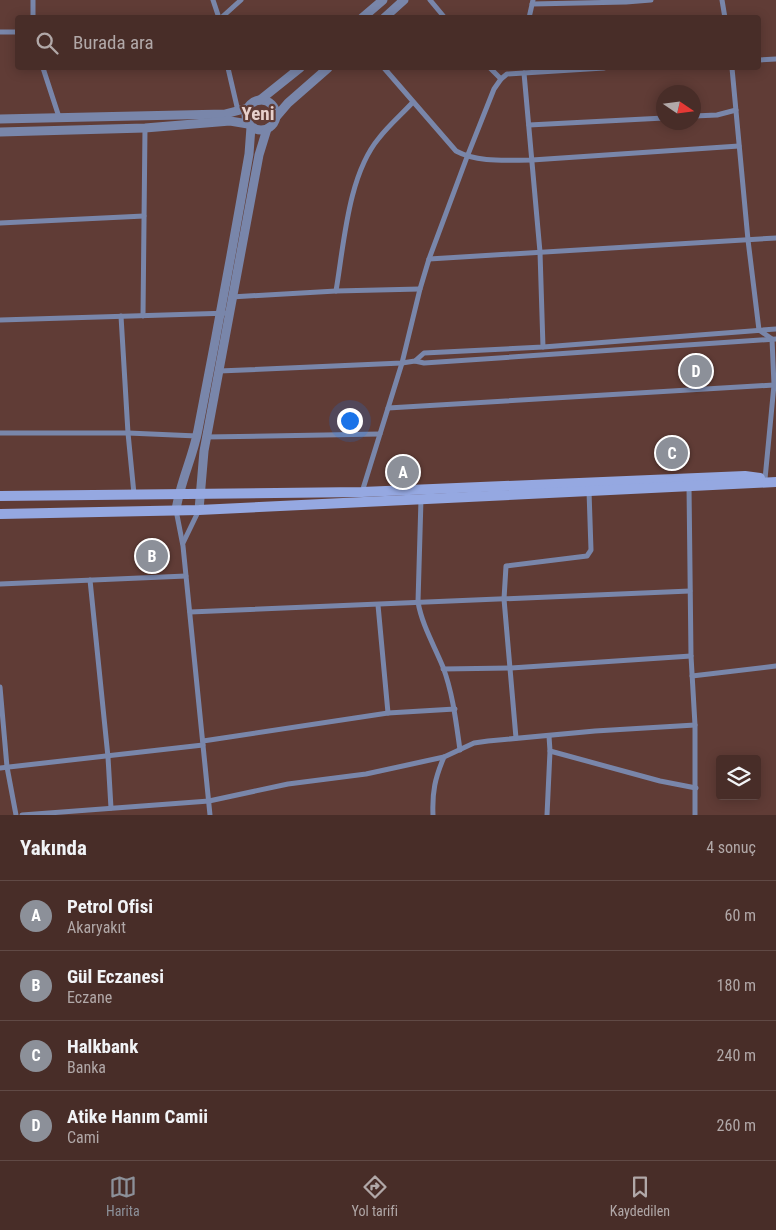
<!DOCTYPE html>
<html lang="tr">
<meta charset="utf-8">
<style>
:root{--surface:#482d28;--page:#4f3530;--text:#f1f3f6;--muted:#b1a8a8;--line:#604945;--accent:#8c9099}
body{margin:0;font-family:"Roboto Condensed",sans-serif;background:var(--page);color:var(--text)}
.controls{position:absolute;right:15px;bottom:15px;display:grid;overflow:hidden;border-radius:5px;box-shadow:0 2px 12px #0003}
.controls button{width:45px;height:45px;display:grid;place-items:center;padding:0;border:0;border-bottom:1px solid var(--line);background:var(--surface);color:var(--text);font:25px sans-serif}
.compass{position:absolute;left:656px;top:85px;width:45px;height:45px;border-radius:50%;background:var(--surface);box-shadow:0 2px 12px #0003;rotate:103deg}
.you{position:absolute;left:349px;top:420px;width:18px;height:18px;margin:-12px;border:4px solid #fff;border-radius:50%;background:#1a73e8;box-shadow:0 0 0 8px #1a73e833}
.badge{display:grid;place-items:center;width:32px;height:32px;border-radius:50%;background:var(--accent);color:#fff;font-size:16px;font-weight:700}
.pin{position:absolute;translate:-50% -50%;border:2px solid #fff;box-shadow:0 1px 5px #0006}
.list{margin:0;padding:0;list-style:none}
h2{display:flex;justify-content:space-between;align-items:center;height:65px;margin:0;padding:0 20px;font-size:21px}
h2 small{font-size:16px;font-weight:400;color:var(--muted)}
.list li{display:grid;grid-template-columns:32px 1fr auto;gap:15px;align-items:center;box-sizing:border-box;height:70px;padding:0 20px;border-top:1px solid var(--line)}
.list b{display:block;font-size:19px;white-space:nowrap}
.list p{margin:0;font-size:16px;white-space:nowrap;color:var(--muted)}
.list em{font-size:16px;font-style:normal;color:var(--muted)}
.icon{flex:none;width:28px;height:28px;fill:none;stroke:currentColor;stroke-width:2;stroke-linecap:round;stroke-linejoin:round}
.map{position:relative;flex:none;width:776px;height:815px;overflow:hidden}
.search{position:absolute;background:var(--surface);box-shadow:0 2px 12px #0003;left:15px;right:15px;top:15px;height:55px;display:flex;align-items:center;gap:12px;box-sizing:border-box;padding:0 18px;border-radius:5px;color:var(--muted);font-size:19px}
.sheet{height:345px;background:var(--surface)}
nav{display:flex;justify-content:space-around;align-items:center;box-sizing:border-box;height:70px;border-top:1px solid var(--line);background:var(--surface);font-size:14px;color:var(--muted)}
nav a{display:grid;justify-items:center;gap:2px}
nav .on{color:var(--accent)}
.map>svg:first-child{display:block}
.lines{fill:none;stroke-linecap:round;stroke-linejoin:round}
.minor{stroke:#7986aa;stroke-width:5}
.tertiary{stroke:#7986aa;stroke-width:9}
.secondary{stroke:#95a8e1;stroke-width:10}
.labels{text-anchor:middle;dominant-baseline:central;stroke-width:4.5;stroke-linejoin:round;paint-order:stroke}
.district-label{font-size:19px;font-weight:bold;fill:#e8d1cd;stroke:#603c36}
</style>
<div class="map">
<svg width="776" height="815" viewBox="0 0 776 815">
<rect width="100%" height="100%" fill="#603c36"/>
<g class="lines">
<!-- minor -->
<g class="minor">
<polyline points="213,0 219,18"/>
<polyline points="430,0 445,18"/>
<polyline points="722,0 725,18"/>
<polyline points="532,4 626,2 651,0"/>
<polyline points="33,18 33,0"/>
<polyline points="221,18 241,0"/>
<polyline points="529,18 533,0"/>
<polyline points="0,32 18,32"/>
<polyline points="758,60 776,59"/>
<polyline points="43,68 59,117"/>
<polyline points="228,68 238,111"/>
<path d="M 384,68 L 456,151 C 478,163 507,160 532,160 L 739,146"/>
<polyline points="490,68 501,79"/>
<polyline points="732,68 748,240 759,330 772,339 774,385 765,479"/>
<polyline points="524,73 540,252 543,347"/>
<polyline points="694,116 717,115 736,110"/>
<polyline points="529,125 664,118"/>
<polyline points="0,223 144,216"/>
<polyline points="429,259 776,238"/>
<path d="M 336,291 C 344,244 348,175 379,138 C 389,125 402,114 413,102"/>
<polyline points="231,297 336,291 420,289"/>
<polyline points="121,316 128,433 134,494"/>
<polyline points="143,316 145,128"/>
<polyline points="0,320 230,313"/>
<polyline points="415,361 424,363 776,339"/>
<polyline points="219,371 402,363 415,361 424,353 543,347 776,329"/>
<polyline points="388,408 774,385"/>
<polyline points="0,433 128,433 197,436"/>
<polyline points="205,437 380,434"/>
<polyline points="689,486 691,656 695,725 695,815"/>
<polyline points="362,492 402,363 420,289 429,259 467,157 494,89 501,79 507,74 604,68"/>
<path d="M 421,499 L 418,602 C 422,625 434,645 443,667 C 453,694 456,722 460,750"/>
<polyline points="176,510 183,546 210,815"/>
<polyline points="183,543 199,510"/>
<polyline points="90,580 108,757 111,808"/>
<polyline points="0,584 186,576"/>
<polyline points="378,605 388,713"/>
<polyline points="190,612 690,591"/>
<polyline points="443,669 511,668 691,656"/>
<polyline points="692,676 776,666"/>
<polyline points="0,687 7,767 16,815"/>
<polyline points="516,738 504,599 506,566 587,556 591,550 589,491"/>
<polyline points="203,741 388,713 455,709"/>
<polyline points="550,751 660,781 696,788"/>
<polyline points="0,768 203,745"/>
<polyline points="22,815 209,801 288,784 366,774 421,762 444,757 474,743 488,741 595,731 695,725"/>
<path d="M 433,815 C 432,792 435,778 444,757"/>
<polyline points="547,815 550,751 549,736"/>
</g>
<!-- tertiary -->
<g class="tertiary">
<polyline points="362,18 383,0"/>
<polyline points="384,18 404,0"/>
<circle cx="261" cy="115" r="15"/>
<polyline points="260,100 300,68"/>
<polyline points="276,117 288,103 328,68"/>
<polyline points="0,119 225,114 248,108"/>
<polyline points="0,132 145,128 230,121 248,124"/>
<path d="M 176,510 C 180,482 193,457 198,430 C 216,338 233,246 249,154 L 251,127"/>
<polyline points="199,510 204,451 259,155 267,129"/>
</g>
<!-- secondary -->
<g class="secondary">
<polyline points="0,496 362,492 745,476 760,478"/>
<polyline points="0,514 199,510 776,482"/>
</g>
</g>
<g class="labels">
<!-- district labels -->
<g class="district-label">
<text x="258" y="113">Yeni</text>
</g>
</g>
</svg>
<div class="controls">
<button><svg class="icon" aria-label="layers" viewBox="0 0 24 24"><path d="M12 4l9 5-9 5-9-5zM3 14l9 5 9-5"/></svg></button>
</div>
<svg class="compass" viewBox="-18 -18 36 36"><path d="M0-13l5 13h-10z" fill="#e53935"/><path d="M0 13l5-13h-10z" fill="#b1a8a8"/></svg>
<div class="you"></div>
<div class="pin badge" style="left:403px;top:472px">A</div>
<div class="pin badge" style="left:152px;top:556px">B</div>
<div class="pin badge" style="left:672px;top:453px">C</div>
<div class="pin badge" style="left:696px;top:371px">D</div>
<div class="search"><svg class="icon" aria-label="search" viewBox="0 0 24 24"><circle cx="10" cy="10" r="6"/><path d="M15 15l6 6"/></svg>Burada ara</div>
</div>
<section class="sheet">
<h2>Yakında<small>4 sonuç</small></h2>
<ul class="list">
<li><span class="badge">A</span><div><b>Petrol Ofisi</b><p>Akaryakıt</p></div><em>60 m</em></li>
<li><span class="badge">B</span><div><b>Gül Eczanesi</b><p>Eczane</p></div><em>180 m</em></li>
<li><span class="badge">C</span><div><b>Halkbank</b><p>Banka</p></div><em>240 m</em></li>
<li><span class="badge">D</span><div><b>Atike Hanım Camii</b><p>Cami</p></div><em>260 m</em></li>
</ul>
</section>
<nav>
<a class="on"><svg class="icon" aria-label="map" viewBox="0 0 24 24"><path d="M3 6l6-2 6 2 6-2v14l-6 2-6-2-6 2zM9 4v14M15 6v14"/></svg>Harita</a>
<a><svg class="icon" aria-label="directions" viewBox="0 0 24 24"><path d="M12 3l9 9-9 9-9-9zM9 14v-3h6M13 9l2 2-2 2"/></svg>Yol tarifi</a>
<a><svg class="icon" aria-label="saved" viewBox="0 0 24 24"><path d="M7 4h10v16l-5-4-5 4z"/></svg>Kaydedilen</a>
</nav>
